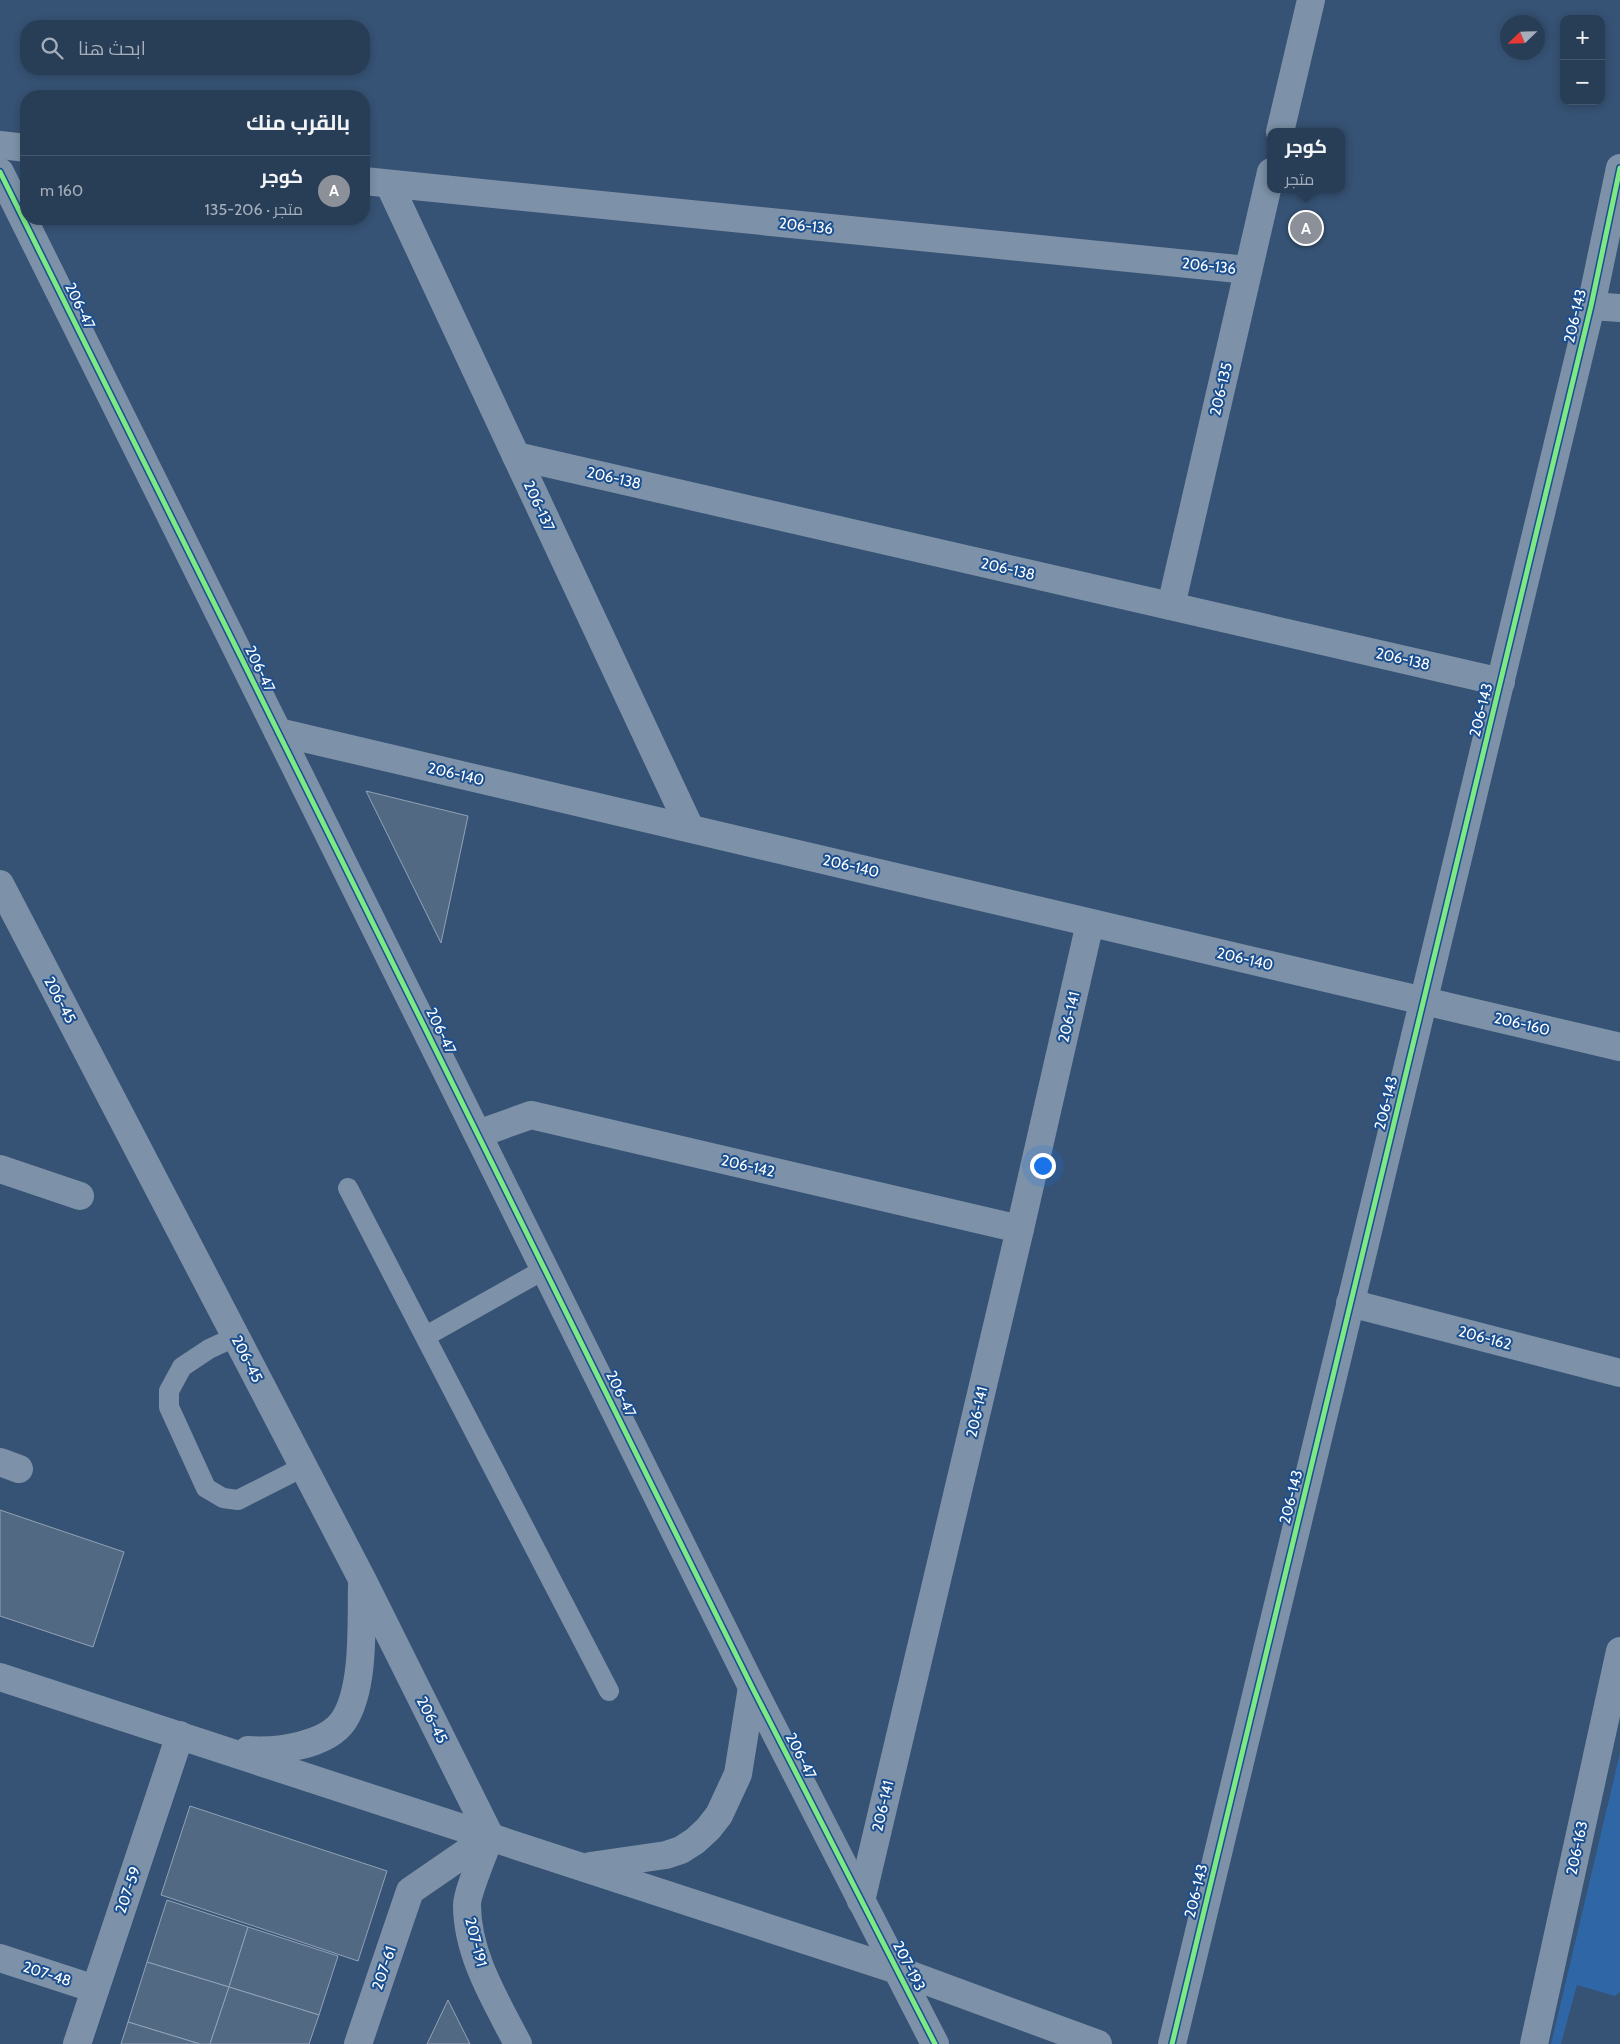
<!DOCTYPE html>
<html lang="ar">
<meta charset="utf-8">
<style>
:root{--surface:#283e57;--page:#30455d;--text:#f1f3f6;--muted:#a5aeba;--line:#44576d;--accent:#8c9099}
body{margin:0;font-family:Cabin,Cairo,sans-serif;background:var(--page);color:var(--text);direction:rtl}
.controls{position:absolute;right:15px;top:15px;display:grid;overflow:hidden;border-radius:10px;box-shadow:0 2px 8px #0003}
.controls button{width:45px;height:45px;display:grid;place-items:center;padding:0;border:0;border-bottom:1px solid var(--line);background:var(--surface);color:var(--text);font:25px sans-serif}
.compass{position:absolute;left:1500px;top:15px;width:45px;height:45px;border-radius:50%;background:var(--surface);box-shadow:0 2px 8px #0003;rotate:247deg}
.you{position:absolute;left:1042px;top:1165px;width:18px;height:18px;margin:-12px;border:4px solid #fff;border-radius:50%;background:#1a73e8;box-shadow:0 0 0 8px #1a73e833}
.badge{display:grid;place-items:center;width:32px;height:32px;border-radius:50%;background:var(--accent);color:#fff;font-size:16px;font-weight:700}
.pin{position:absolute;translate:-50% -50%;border:2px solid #fff;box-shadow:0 1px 5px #0006}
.popup{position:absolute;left:1267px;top:128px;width:78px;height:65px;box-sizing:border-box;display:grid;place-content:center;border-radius:10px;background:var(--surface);filter:drop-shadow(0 1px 4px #0005);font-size:16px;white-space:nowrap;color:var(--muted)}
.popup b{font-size:19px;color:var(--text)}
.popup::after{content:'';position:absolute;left:50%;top:100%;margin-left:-10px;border:10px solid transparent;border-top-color:var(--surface)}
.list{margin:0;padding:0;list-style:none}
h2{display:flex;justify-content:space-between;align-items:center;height:65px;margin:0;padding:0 20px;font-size:21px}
h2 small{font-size:16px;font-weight:400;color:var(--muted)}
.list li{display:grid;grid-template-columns:32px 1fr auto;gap:15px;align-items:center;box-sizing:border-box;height:70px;padding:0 20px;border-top:1px solid var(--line)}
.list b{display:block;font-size:19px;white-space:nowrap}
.list p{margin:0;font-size:16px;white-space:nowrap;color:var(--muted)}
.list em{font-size:16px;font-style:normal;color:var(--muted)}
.icon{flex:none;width:28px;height:28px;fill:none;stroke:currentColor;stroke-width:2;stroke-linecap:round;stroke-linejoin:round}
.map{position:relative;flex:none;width:1620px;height:2044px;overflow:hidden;direction:ltr}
.search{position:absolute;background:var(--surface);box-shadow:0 2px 8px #0003;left:20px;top:20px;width:350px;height:55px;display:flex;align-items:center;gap:12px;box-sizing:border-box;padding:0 18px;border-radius:20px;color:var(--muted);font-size:19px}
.panel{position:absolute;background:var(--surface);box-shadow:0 2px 8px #0003;left:20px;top:90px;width:350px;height:135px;border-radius:20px;direction:rtl}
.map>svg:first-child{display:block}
.green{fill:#2f66a5}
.building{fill:#526984;stroke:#92a2b6}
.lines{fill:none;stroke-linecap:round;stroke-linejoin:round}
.service{stroke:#7d92a8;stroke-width:20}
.minor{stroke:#7d92a8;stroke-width:28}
.tertiary{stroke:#7d92a8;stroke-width:28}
.cycleway-casing{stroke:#1b4f8f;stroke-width:8}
.cycleway{stroke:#7ce984;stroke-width:5}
.labels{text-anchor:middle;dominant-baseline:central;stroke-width:4;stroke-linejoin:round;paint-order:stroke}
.street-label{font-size:15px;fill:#fff;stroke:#1b4f8f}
</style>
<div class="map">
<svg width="1620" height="2044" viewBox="0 0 1620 2044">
<rect width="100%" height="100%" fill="#365274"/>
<!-- green -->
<polygon class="green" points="1620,1753 1620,1992 1615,1996 1577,1985 1561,2044 1551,2044"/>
<!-- building -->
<g class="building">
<polygon points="366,791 468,816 441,943"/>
<polygon points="0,1510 124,1552 93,1647 0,1616"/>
<polygon points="190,1806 387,1871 358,1961 161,1895"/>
<polygon points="167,1900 248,1927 229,1987 147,1962"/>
<polygon points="248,1927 338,1956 319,2015 229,1987"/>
<polygon points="147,1962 229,1987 210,2044 200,2044 128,2022"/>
<polygon points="229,1987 319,2015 309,2044 210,2044"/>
<polygon points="448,2000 470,2044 427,2044"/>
<polygon points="128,2022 200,2044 121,2044"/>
</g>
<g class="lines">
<!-- service -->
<g class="service">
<polyline points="348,1188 609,1691"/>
<polyline points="426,1336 545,1269"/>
<polyline points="235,1337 209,1349 182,1367 169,1391 169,1407 206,1488 223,1498 238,1500 303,1467"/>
</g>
<!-- minor -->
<g class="minor">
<polyline points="1280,132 1311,0"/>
<polyline points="0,145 26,148"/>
<polyline points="364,181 1248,270"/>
<polyline points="389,184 690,828"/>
<polyline points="1591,306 1620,308"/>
<polyline points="516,456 1501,682"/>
<polyline points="1171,606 1271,172"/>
<polyline points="278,732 1620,1047"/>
<polyline points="478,1134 531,1115 1020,1229"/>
<polyline points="0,1169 80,1196"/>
<polyline points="1350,1303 1620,1373"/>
<polyline points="0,1462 19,1469"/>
<polyline points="861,1901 1020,1229 1090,923"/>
<polyline points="0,1958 95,1989"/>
<polyline points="77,2044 180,1735"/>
<polyline points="358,2044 410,1891 490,1836"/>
<polyline points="1534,2044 1620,1651"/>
</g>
<!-- tertiary -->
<g class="tertiary">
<polyline points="0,172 752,1687 935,2044"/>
<polyline points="0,884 363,1581 490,1836"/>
<polyline points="0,1677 897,1970 1098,2044"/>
<path d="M 248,1750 C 276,1752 327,1746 344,1720 C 365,1687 361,1624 362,1585"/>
<path d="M 490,1836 C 485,1851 467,1892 467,1905 C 467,1955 496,2001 518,2044"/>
<polyline points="590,1866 666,1855 681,1850 695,1841 708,1829 719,1815 738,1774 752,1687"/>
<polyline points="1172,2044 1591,306 1620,168"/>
</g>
<defs>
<g id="cycleway">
<polyline points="0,172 752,1687 935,2044"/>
<polyline points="1172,2044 1591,306 1620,168"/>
</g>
</defs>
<!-- cycleway casing -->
<use href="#cycleway" class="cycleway-casing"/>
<!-- cycleway -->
<use href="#cycleway" class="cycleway"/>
</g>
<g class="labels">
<!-- street labels -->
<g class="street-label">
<text transform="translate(806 226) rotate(6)">206-136</text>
<text transform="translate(1209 266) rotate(6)">206-136</text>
<text transform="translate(80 306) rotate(64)">206-47</text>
<text transform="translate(1575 316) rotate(-77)">206-143</text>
<text transform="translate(1221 389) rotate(-77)">206-135</text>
<text transform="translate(614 478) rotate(13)">206-138</text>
<text transform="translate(539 506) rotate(65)">206-137</text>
<text transform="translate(1008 569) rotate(13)">206-138</text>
<text transform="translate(1403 659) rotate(13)">206-138</text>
<text transform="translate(260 669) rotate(64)">206-47</text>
<text transform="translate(1481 710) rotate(-76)">206-143</text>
<text transform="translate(456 774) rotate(13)">206-140</text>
<text transform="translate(851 866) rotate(13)">206-140</text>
<text transform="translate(1245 959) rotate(13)">206-140</text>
<text transform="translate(60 1000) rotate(62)">206-45</text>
<text transform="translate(1069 1017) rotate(-77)">206-141</text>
<text transform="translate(1522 1024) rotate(13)">206-160</text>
<text transform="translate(441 1031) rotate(64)">206-47</text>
<text transform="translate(1386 1103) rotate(-76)">206-143</text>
<text transform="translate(748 1166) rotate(13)">206-142</text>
<text transform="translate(1485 1338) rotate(15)">206-162</text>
<text transform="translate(247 1359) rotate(63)">206-45</text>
<text transform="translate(621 1394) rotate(64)">206-47</text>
<text transform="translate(977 1412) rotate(-77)">206-141</text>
<text transform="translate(1291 1497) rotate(-76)">206-143</text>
<text transform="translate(432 1720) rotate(63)">206-45</text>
<text transform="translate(801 1756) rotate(63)">206-47</text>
<text transform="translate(883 1806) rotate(-77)">206-141</text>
<text transform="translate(1577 1848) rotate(-78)">206-163</text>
<text transform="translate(128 1890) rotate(-71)">207-59</text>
<text transform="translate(1196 1891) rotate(-76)">206-143</text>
<text transform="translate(476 1942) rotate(76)">207-191</text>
<text transform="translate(909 1966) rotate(63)">207-193</text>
<text transform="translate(384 1968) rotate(-71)">207-61</text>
<text transform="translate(47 1974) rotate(18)">207-48</text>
</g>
</g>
</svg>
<div class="controls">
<button>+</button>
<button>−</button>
</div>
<svg class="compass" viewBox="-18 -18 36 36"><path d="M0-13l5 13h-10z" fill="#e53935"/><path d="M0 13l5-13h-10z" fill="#a5aeba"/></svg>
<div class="you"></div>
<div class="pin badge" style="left:1306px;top:228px">A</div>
<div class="popup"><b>كوجر</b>متجر</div>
<div class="search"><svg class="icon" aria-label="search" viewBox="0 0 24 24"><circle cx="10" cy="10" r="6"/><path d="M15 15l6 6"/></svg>ابحث هنا</div>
<section class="panel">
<h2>بالقرب منك<small></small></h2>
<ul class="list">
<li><span class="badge">A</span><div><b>كوجر</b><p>متجر · 206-135</p></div><em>160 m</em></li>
</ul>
</section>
</div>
